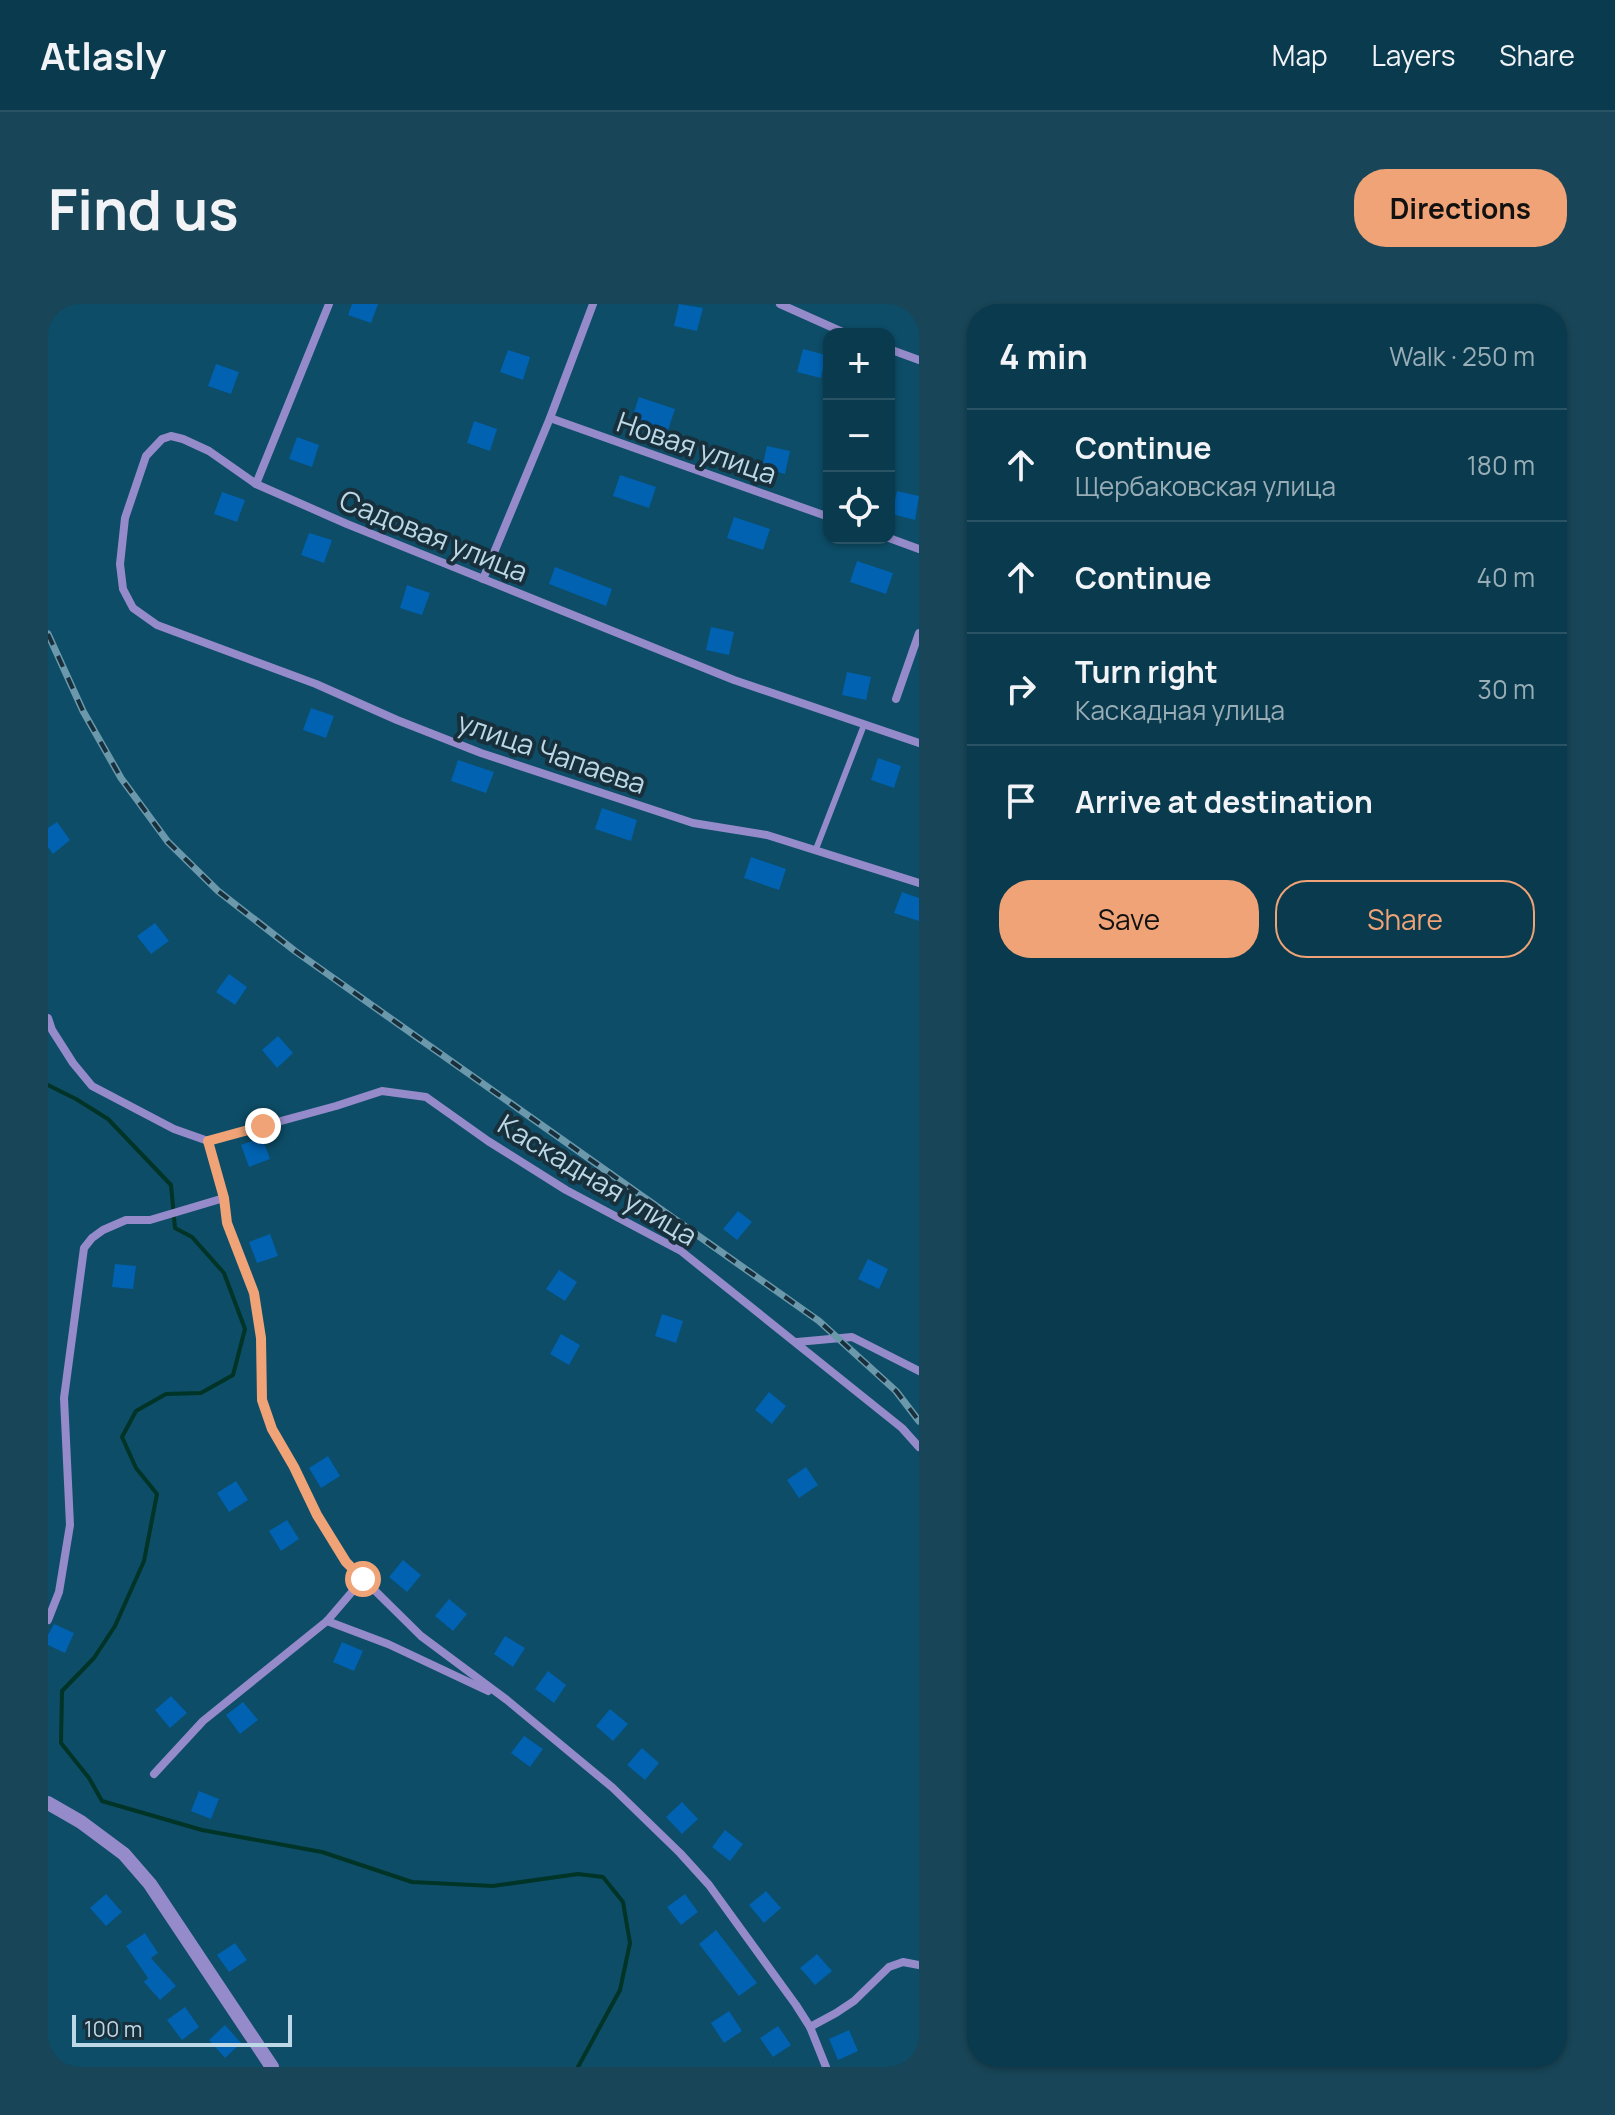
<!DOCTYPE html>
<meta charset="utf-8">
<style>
:root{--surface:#0a3a4d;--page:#184557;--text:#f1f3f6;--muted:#99adb6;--line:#2a5465;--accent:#efa376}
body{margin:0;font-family:Manrope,sans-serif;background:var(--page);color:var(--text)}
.controls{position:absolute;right:24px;top:24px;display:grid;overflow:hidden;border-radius:16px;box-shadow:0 2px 6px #0004}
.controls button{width:72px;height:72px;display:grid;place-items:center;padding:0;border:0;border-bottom:2px solid var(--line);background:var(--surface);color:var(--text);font:40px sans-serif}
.scale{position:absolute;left:24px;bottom:20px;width:220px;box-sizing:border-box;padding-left:8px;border:4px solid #bcd8e7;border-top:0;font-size:22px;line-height:28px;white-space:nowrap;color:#bcd8e7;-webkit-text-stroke:6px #18303c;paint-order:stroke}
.stop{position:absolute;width:24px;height:24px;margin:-18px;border:6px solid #efa376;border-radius:50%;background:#fff}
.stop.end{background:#efa376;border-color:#fff;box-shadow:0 2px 8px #0008}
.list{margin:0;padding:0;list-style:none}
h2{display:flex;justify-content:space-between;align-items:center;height:104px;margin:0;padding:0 32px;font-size:34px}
h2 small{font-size:26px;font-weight:400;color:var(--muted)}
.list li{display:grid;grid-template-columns:52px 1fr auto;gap:24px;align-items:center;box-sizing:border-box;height:112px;padding:0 32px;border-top:2px solid var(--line)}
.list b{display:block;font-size:30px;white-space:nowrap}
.list p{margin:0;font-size:26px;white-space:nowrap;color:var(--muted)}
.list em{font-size:26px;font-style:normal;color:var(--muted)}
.actions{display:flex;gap:16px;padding:24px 32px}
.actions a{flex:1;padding:18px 0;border:2px solid var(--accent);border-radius:32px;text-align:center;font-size:28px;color:var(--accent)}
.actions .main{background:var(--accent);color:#111}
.icon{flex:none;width:44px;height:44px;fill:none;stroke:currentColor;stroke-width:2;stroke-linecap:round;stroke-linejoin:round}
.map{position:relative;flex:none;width:871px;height:1763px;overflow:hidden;border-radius:32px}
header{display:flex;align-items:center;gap:48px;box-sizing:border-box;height:112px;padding:0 40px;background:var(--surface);border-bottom:2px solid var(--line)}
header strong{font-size:38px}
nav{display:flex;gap:44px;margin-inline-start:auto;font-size:28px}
.intro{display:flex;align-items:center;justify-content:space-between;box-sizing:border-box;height:192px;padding:0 48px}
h1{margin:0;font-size:56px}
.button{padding:20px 36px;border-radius:32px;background:var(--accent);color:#111;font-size:28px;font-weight:700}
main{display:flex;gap:48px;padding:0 48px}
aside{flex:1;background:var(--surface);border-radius:32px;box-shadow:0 2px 6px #0004}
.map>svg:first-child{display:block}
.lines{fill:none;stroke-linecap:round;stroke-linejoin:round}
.stream{stroke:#003427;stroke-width:4}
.building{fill:#0062b0}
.service{stroke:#958bca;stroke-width:6}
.minor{stroke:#958bca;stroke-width:8}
.tertiary{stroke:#958bca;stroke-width:14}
.rail-casing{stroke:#6c98ac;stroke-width:7}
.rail{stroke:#18303c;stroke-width:4;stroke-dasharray:12;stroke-linecap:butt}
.route{stroke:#efa376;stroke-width:10}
.labels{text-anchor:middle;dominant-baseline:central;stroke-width:8;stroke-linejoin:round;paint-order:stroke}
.street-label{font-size:28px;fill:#bcd8e7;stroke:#18303c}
</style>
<header>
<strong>Atlasly</strong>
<nav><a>Map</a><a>Layers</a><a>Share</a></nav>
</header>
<div class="intro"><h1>Find us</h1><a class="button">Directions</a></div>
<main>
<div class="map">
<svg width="871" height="1763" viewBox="0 0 871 1763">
<rect width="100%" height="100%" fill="#0d4d67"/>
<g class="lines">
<!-- stream -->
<polyline class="stream" points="0,781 28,795 60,815 123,881 127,924 144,933 176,969 197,1025 185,1071 153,1089 118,1090 88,1107 74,1133 88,1164 109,1190 96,1257 67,1322 46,1354 14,1387 13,1439 41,1474 54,1497 154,1526 274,1548 364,1578 445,1582 530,1570 555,1573 575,1598 582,1639 572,1686 530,1763"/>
</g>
<!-- building -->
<g class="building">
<polygon points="304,0 330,0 323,19 300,11"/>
<polygon points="631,0 655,4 649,27 626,22"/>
<polygon points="755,45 778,51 773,74 749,68"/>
<polygon points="460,46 482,53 475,76 452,68"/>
<polygon points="168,60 191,68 183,90 160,82"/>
<polygon points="591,93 627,105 620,126 584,114"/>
<polygon points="426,117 449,125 442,147 419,139"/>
<polygon points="249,133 271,141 264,163 241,155"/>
<polygon points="719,142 742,147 737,170 714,164"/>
<polygon points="572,171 608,183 601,204 565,192"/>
<polygon points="849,187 871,192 867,216 844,210"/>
<polygon points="174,188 197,196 189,218 166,210"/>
<polygon points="686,213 722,225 715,246 679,234"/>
<polygon points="261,229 284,236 276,259 253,251"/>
<polygon points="809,257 845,269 838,290 802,278"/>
<polygon points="507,263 564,285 558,302 501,280"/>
<polygon points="359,281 382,289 374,311 352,304"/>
<polygon points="663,323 686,328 681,351 658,346"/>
<polygon points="799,368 823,373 818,396 794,391"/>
<polygon points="263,404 286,412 278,434 255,426"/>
<polygon points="830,454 853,462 846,484 823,476"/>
<polygon points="410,456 446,468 438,489 403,477"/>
<polygon points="554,504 589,516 583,537 547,525"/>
<polygon points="9,518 22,536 5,550 0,543 0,524"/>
<polygon points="703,553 738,565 731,586 696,574"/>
<polygon points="854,588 871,594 871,617 846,609"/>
<polygon points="107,619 121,637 103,650 89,632"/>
<polygon points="181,670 199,683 187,701 168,688"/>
<polygon points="230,732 245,749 229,764 214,746"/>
<polygon points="214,833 222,855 201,863 193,841"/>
<polygon points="690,907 704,918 689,936 675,925"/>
<polygon points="222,930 230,952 209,959 201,938"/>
<polygon points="820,955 840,965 831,985 810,975"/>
<polygon points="67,960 88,962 85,985 64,983"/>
<polygon points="511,966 529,978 517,997 498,985"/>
<polygon points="614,1010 635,1017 628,1039 607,1032"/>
<polygon points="513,1030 532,1041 521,1061 502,1050"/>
<polygon points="721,1088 738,1102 724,1120 707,1106"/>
<polygon points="280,1152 292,1172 273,1184 261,1164"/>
<polygon points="758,1163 770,1181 751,1194 739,1176"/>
<polygon points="188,1177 200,1196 181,1208 169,1189"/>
<polygon points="239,1216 251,1235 233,1247 221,1227"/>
<polygon points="355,1256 373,1271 359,1288 341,1273"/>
<polygon points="401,1295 419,1310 405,1327 387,1312"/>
<polygon points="6,1320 26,1329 17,1349 0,1341 0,1331"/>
<polygon points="457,1332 477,1344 465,1363 446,1350"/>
<polygon points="294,1338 315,1347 306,1367 285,1358"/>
<polygon points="500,1367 518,1381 506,1399 487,1385"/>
<polygon points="123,1392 139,1409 122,1424 107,1406"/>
<polygon points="195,1398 210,1416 192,1430 178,1411"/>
<polygon points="562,1405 580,1420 565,1437 548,1422"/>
<polygon points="476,1432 495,1445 482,1463 463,1449"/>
<polygon points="594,1444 611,1459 597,1476 579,1461"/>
<polygon points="151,1487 171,1495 163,1515 143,1507"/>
<polygon points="634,1498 650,1515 634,1530 618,1513"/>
<polygon points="677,1526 695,1540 682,1557 664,1543"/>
<polygon points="718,1587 733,1604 716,1619 701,1601"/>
<polygon points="58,1590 74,1608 58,1622 42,1604"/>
<polygon points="637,1590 650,1608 633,1621 619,1603"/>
<polygon points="668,1626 709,1679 691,1692 651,1640"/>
<polygon points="97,1629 110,1649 103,1654 128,1682 112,1696 96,1678 100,1674 78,1642"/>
<polygon points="187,1639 199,1656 181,1668 169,1651"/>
<polygon points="769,1650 784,1667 767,1681 752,1664"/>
<polygon points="137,1703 151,1723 134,1736 119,1716"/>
<polygon points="681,1707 694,1727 676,1739 663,1719"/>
<polygon points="177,1721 193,1739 177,1754 161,1736"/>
<polygon points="730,1722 743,1741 725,1753 712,1734"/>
<polygon points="801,1726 810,1747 790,1756 781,1735"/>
</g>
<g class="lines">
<!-- service -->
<polyline class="service" points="768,545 816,421"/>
<!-- minor -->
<g class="minor">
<polyline points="732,0 799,30"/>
<polyline points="841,45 871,56"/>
<polyline points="502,114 781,213"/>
<polyline points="208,180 281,0"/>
<polyline points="841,234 871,245"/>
<polyline points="435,275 502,114 545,0"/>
<polyline points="848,395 871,329"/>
<polyline points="871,439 686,376 299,220 208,180 161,147 135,135 123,132 114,135 98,152 77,214 72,260 75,285 85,304 109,321 268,380 349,416 433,449 645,519 719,531 871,579"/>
<polyline points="0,714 4,726 25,759 44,782 126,825 160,837 176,894 102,916 78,916 55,926 44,934 36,944 16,1094 22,1221 11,1288 0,1316"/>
<polyline points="160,837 288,802 334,787 378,793 440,837 518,886 633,947 854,1124 871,1143"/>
<polyline points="176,894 179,919 206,989 213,1034 214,1096 224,1125 246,1163 269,1211 298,1258 373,1332 459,1396 565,1484 632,1549 661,1581 748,1701 762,1723 778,1763"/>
<polyline points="749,1038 804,1033 871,1067"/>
<polyline points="279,1317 340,1340 440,1387"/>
<polyline points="106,1470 155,1417 279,1317 315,1275"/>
<polyline points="762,1723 788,1709 806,1697 841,1663 855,1658 871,1661"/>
</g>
<!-- tertiary -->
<polyline class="tertiary" points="0,1499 33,1518 76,1550 102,1580 224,1763"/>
<defs>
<polyline id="rail" points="0,330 35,407 73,474 120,538 170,587 247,647 771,1017 848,1087 871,1117"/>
</defs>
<!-- rail casing -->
<use href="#rail" class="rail-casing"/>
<!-- rail -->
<use href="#rail" class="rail"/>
</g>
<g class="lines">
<!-- route -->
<polyline class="route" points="215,822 160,837 176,894 179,919 206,989 213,1034 214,1096 224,1125 246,1163 269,1211 298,1258 315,1275"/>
</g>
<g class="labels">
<!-- street labels -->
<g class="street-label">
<text transform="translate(649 143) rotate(19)">Новая улица</text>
<text transform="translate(386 231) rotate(22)">Садовая улица</text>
<text transform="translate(504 448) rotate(19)">улица Чапаева</text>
<text transform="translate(550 875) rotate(31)">Каскадная улица</text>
</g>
</g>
</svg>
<div class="controls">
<button>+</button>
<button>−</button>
<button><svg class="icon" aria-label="locate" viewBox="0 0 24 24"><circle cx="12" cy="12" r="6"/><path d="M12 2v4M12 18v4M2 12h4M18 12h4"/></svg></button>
</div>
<div class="scale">100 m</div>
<div class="stop" style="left:315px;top:1275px"></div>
<div class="stop end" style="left:215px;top:822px"></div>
</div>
<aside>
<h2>4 min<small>Walk · 250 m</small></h2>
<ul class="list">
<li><svg class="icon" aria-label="ahead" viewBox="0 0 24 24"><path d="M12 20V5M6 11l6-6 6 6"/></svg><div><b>Continue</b><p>Щербаковская улица</p></div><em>180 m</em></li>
<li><svg class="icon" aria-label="ahead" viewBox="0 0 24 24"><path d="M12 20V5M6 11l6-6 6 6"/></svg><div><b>Continue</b></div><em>40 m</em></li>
<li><svg class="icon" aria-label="right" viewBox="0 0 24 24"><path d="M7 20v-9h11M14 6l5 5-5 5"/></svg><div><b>Turn right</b><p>Каскадная улица</p></div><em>30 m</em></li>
<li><svg class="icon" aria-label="arrive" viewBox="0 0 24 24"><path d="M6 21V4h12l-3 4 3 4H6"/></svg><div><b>Arrive at destination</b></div></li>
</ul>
<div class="actions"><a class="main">Save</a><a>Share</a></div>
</aside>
</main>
